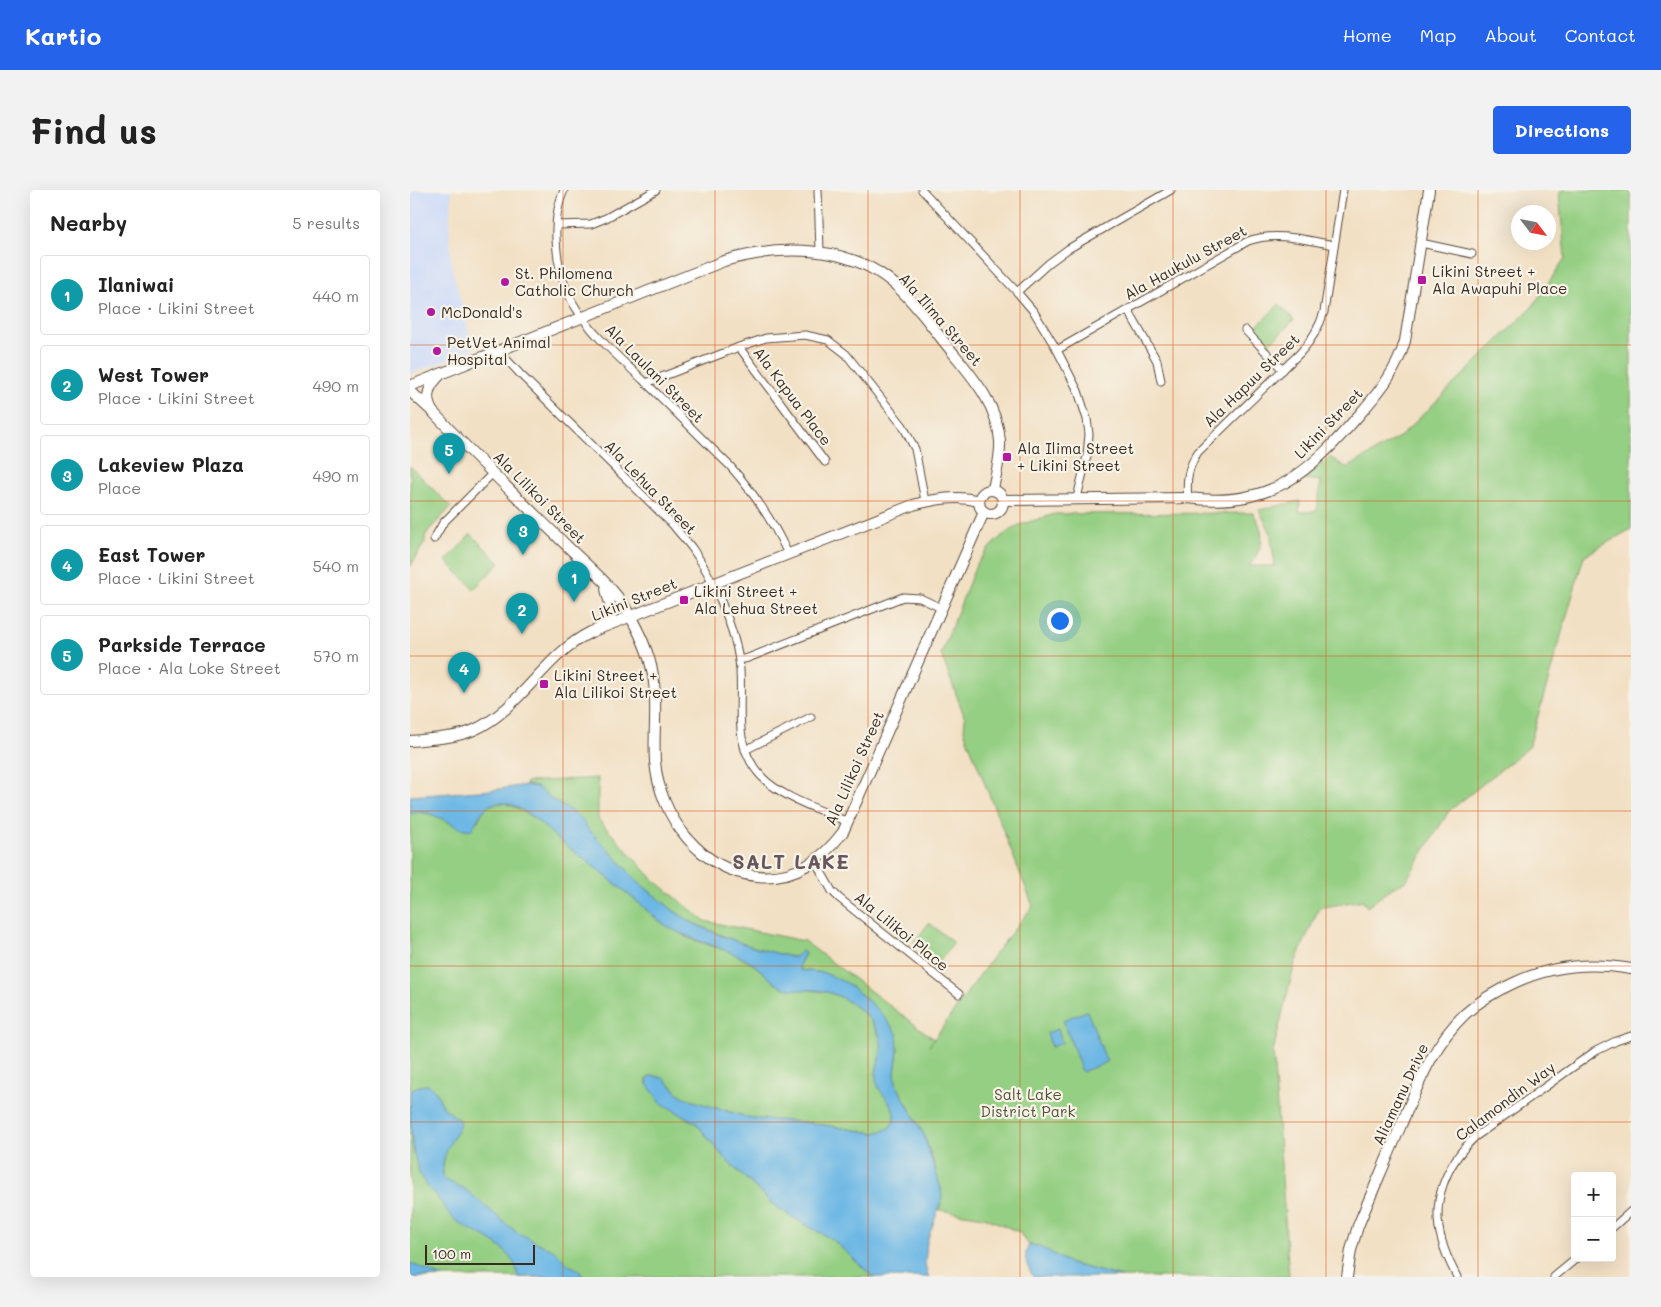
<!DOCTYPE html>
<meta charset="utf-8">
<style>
:root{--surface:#fff;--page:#f2f2f2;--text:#222;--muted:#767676;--line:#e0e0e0;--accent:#2563eb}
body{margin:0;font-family:Mali,sans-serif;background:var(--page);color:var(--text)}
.controls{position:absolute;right:15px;bottom:15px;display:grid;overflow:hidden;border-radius:5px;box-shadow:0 5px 20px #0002}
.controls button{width:45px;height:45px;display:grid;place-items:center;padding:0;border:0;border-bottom:1px solid var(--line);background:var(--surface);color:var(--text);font:25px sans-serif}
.compass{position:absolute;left:1101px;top:15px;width:45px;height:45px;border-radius:50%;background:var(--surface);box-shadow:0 5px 20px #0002;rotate:122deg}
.scale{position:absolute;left:15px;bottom:12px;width:110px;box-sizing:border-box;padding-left:5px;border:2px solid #3b2a1e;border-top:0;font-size:14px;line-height:18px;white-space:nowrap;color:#3b2a1e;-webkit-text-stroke:4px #f7f3e8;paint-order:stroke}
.you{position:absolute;left:649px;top:430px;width:18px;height:18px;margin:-12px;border:4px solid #fff;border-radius:50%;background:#1a73e8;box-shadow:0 0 0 8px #1a73e833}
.badge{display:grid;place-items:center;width:32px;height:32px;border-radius:50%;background:var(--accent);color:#fff;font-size:16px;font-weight:700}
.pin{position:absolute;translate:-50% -41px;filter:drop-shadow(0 1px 2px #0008)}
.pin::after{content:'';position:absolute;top:26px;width:18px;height:15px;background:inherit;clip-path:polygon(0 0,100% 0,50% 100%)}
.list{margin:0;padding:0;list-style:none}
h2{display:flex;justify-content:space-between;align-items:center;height:65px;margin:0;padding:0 20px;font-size:21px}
h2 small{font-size:16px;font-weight:400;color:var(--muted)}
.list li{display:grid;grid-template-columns:32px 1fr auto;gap:15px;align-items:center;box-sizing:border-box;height:80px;margin:0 10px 10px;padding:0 10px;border:1px solid var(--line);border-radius:5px}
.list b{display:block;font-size:19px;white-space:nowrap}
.list p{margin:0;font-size:16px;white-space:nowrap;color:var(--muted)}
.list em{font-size:16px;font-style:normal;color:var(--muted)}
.map{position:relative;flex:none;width:1221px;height:1087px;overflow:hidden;border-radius:5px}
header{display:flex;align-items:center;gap:30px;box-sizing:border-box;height:70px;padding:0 25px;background:var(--accent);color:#fff}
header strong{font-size:24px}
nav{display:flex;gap:28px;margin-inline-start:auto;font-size:18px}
.intro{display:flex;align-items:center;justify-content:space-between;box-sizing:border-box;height:120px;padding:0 30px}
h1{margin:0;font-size:35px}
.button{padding:12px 22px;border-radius:5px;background:var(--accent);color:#fff;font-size:18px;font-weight:700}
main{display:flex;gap:30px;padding:0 30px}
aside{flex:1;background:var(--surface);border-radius:5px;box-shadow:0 5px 20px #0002}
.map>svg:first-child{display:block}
.built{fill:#cddbfa}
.green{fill:#95cf83;stroke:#687c50}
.water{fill:#6cb7e5;stroke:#547082}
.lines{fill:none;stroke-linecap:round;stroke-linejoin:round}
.street-casing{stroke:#564537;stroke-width:9}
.secondary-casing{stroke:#564537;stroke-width:12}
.street{stroke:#fff;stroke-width:7}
.secondary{stroke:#fff;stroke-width:10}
.grid{fill:none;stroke:#d7540e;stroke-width:1;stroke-opacity:0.55}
.poi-dot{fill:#b5179e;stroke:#f7f3e8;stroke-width:2}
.labels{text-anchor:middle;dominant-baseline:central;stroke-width:4.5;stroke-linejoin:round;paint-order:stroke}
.street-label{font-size:15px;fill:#3b2a1e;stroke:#f7f3e8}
.poi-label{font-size:15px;fill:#3b2a1e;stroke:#f7f3e8;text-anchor:start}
.park-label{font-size:15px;fill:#525337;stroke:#f7f3e8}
.district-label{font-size:20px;font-weight:bold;letter-spacing:1px;fill:#68565d;stroke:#f7f3e8}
</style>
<header>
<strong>Kartio</strong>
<nav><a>Home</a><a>Map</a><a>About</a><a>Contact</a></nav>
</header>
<div class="intro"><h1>Find us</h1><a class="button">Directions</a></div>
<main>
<aside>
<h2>Nearby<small>5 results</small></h2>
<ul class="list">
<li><span class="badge" style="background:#0f9aa8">1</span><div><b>Ilaniwai</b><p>Place · Likini Street</p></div><em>440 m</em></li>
<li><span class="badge" style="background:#0f9aa8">2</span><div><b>West Tower</b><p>Place · Likini Street</p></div><em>490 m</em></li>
<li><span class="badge" style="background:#0f9aa8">3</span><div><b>Lakeview Plaza</b><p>Place</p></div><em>490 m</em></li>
<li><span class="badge" style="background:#0f9aa8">4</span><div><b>East Tower</b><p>Place · Likini Street</p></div><em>540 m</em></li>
<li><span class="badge" style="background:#0f9aa8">5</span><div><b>Parkside Terrace</b><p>Place · Ala Loke Street</p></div><em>570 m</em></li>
</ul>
</aside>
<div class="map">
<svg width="1221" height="1087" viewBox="0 0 1221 1087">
<rect width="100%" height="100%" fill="#f7f3e8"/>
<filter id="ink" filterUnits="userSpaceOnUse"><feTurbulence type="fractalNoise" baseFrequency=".02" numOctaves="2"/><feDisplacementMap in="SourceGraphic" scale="10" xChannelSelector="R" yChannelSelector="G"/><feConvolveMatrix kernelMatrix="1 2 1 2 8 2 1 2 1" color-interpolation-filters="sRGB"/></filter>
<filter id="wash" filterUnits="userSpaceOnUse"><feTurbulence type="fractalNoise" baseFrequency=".0096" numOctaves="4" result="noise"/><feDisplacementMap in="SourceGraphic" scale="20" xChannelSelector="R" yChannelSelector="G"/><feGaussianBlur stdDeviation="1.12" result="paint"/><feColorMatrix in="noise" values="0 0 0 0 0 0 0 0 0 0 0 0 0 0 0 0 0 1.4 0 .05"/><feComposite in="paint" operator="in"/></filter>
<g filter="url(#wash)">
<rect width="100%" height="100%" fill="#f2e0c4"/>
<!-- built -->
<polygon class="built" points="0,0 42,0 39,36 42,78 64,160 0,184"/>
<!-- green -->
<g class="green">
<path d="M 1152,0 L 1221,0 L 1221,339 L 1174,366 L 1119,557 L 1039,621 L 996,691 L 982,698 L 957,717 L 953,710 L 909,718 L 885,773 L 863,861 L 879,1087 L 712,1087 L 661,1074 L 629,1056 L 619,1055 L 609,1042 L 574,1027 L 529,1020 L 532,1009 L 525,976 L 514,945 L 486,894 L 485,883 L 488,861 L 435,792 L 414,783 L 390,780 L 389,775 L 395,764 L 389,764 L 385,767 L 376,766 L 333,754 L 283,733 L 264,721 L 228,692 L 198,659 L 178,639 L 172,629 L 144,611 L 127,597 L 116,595 L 116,592 L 188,588 L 188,629 L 244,690 L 295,731 L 394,751 L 524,849 L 519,856 L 587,761 L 623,716 L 554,541 L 555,528 L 531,464 L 566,375 L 579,358 L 593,345 L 609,335 L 645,324 L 843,323 C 857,344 853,358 839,376 L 865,376 L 860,341 L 849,320 L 890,311 L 889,322 L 907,321 L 911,291 L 893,289 L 920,267 L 937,278 L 991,246 L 1123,116 L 1155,68 L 1149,4 Z"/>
<polygon points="869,114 884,130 856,157 849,150 846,137"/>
<polygon points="0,276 41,317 19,340 15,346 15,352 0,377"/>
<polygon points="61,344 90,373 64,399 36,371"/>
<path d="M 94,613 L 105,617 L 125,629 L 222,707 L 248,730 L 278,748 L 324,763 L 344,775 L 367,794 L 376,798 L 418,802 L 428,805 L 452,821 L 460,830 L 471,848 L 472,856 L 466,884 L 485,922 L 484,932 L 476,940 L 464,943 L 395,932 L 349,929 L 337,927 L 315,920 L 294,915 L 273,907 L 253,888 L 245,886 L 237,889 L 237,894 L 268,923 L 286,933 L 314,968 L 364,1015 L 384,1028 L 423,1050 L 463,1087 L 0,1087 L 0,624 C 17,619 35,629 49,638 L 68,631 C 74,617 78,614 94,613 Z"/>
<polygon points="519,733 544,753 529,772 504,752"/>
</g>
<!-- water -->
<g class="water">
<polygon points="111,404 116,408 106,417 100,412 105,406 108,407"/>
<path d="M 116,595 L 127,597 L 144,611 L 163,622 L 172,629 L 178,639 L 198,659 L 228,692 L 264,721 L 283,733 L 312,746 L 343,757 L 381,767 L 385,767 L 392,761 L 395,763 L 389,775 L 390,780 L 414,783 L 435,792 L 453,806 L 470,822 L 487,843 L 488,861 L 485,883 L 486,894 L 514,945 L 531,998 L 532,1009 L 517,1051 L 515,1074 L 518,1085 L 520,1087 L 463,1087 L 423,1050 L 384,1028 L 364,1015 L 314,968 L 286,933 L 251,913 L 237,894 L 239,886 L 245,886 L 253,888 L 269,904 L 283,911 L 337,927 L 349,929 L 395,932 L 464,943 C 473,941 483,939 484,929 C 486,913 470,906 467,893 C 464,884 468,875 470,867 C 475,848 465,832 451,821 C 437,809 422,801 404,800 C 394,800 383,800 374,798 C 362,794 354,781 344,775 C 317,756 283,753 255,735 C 244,727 234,717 223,708 C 199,688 174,669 149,650 C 134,637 113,615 93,613 C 74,611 70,628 61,640 L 49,638 L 39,632 L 18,623 L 7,622 L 0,624 L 0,606 L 83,600 Z"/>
<polygon points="677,821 697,872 672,882 653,830"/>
<polygon points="648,839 652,853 641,857 637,843"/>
<path d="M 18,895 L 26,901 L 33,917 L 50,931 C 50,937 47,940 44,946 C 37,958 30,974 34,989 L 55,999 L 105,1041 L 146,1062 L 159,1075 L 169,1080 L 173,1087 L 108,1087 C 104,1054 68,1047 45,1030 C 37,1023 33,1014 26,1006 C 20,999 14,993 10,985 C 0,960 0,929 0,902 L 8,896 Z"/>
<path d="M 619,1055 L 629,1056 L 661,1074 L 712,1087 L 623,1087 C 617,1075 612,1068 619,1055 Z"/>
<polygon points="0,1073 33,1087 0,1087"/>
</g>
</g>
<g filter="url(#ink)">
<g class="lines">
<defs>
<g id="street">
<path d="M 154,0 C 139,34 146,87 166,118 C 183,146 210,168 233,190 C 263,219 291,248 320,276 C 344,303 363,331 378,364"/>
<polyline points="408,0 410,61"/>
<polyline points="512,0 607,102 624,122 647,160 668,201 677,229 679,244 677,266 667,308"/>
<polyline points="147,35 181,34 196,28 246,0"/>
<polyline points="1011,53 1062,64"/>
<polyline points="607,102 639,73 658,59 761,0"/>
<polyline points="718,120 747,171 751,191"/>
<polyline points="835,140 873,180"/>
<polyline points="329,157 415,272"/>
<path d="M 88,160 L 111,185 L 263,335 C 269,343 276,350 282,358 C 302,386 324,436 329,470 C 335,511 319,551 351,586 C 370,607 411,620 438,632"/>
<path d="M 647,160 L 838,51 C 866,41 896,50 924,55"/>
<polyline points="236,193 329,157 356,148 395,145 418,150 436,164 493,236 505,259 515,311"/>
<path d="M 778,308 C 776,290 778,277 788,262 L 890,163 C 902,150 909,138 914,122 L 933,0"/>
<polyline points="24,349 33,333 83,283"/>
<polyline points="329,470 338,468 493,407 510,408 531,418"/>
<polyline points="335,560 401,527"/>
<polyline points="405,671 422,701 429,708 549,804"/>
<polyline points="1202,1038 1221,1021"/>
<path d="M 1047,1087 C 1041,1075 1035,1064 1032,1051 C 1020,1012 1036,974 1065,947 L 1184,862 L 1206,851 L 1221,846"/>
<polyline points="1144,1087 1167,1068"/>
</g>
<g id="secondary">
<path d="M 0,196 L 314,71 C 370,55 437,54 483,93 C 503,110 519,133 535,153 C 558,182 587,211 590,251 C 591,267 586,283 583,299"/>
<path d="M 0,201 L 23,222 C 65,267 110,310 154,353 C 175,374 200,393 216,419 C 228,439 239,461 243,485 C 248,514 243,542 245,571 C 249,626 291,681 347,686 C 383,690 412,670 433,642 L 574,322"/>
<path d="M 22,221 C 14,206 19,196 30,185"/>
<circle cx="581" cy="312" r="12"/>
<path d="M 593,310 L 778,308 C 860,319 899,283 949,225 C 969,202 987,181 995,151 L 1019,0"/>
<polyline points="191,436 197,431 202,422 196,399"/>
<path d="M 0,551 C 21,549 45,548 64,540 C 112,518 134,465 181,442 L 503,315 C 525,309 547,305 569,311"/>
<path d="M 937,1087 L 941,1060 L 948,1036 C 962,1002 977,969 991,935 C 1008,895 1023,854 1055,824 C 1070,810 1088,800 1106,792 C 1143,775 1182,772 1221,779"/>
</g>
</defs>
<!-- street casing -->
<use href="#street" class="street-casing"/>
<!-- secondary casing -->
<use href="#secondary" class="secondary-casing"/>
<!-- street -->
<use href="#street" class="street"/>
<!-- secondary -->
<use href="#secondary" class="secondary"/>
</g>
</g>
<!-- grid -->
<path class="grid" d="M 153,0 L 153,1087M 305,0 L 305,1087M 458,0 L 458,1087M 610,0 L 610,1087M 763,0 L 763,1087M 916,0 L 916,1087M 1068,0 L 1068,1087M 0,155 L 1221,155M 0,311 L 1221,311M 0,466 L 1221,466M 0,621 L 1221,621M 0,776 L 1221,776M 0,932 L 1221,932"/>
<!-- markers -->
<g class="poi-dot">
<rect x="1007" y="85" width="10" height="10" rx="2.5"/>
<circle cx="95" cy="92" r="5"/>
<circle cx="21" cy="122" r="5"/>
<circle cx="27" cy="161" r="5"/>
<rect x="592" y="262" width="10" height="10" rx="2.5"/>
<rect x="269" y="405" width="10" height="10" rx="2.5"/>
<rect x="129" y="489" width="10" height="10" rx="2.5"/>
</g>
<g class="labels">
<!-- street labels -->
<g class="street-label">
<text transform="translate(775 72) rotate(-29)">Ala Haukulu Street</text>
<text transform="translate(531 129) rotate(49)">Ala Ilima Street</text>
<text transform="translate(245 183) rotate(45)">Ala Laulani Street</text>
<text transform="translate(841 190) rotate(-44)">Ala Hapuu Street</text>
<text transform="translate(383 206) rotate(53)">Ala Kapua Place</text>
<text transform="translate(918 233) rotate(-46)">Likini Street</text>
<text transform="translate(241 297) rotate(46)">Ala Lehua Street</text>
<text transform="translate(130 307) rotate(45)">Ala Lilikoi Street</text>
<text transform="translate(224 409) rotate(-22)">Likini Street</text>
<text transform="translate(444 578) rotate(-66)">Ala Lilikoi Street</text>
<text transform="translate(492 741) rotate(39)">Ala Lilikoi Place</text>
<text transform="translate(990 904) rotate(-65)">Aliamanu Drive</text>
<text transform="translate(1095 911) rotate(-37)">Calamondin Way</text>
</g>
<!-- poi labels -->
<g class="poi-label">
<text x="1022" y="81">Likini Street +<tspan x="1022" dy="17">Ala Awapuhi Place</tspan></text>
<text x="105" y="83">St. Philomena<tspan x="105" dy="17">Catholic Church</tspan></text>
<text x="31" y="122">McDonald's</text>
<text x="37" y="152">PetVet Animal<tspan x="37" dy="17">Hospital</tspan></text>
<text x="607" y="258">Ala Ilima Street<tspan x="607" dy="17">+ Likini Street</tspan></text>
<text x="284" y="401">Likini Street +<tspan x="284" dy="17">Ala Lehua Street</tspan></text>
<text x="144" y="485">Likini Street +<tspan x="144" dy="17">Ala Lilikoi Street</tspan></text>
</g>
<!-- park labels -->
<g class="park-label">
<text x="618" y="904">Salt Lake<tspan x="618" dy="17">District Park</tspan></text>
</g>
<!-- district labels -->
<g class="district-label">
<text x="381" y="671">SALT LAKE</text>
</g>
</g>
</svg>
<div class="controls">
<button>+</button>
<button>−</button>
</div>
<svg class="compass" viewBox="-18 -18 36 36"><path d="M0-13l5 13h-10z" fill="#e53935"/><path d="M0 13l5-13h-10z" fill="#767676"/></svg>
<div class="scale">100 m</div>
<div class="you"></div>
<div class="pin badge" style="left:164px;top:412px;background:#0f9aa8">1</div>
<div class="pin badge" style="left:112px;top:444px;background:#0f9aa8">2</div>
<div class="pin badge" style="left:113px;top:365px;background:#0f9aa8">3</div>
<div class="pin badge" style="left:54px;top:503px;background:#0f9aa8">4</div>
<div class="pin badge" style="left:39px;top:284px;background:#0f9aa8">5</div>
</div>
</main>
